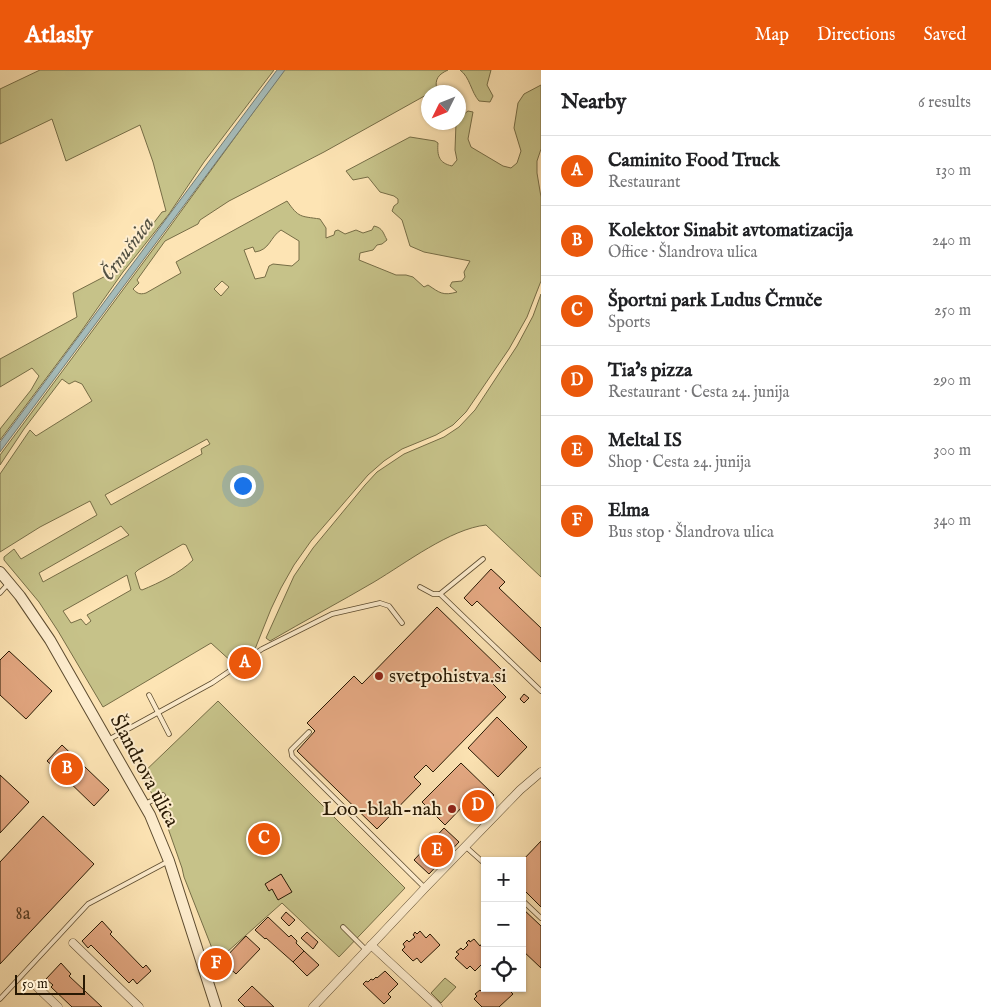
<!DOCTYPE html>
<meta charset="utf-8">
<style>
:root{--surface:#fff;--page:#f2f2f2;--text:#202124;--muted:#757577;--line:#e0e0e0;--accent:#ea580c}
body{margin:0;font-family:"IM FELL English",serif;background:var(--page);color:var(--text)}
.controls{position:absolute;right:15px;bottom:15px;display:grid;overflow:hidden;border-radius:0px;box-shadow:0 1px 4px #0004}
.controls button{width:45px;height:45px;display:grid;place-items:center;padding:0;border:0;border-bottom:1px solid var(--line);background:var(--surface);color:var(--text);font:25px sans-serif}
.compass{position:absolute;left:421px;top:15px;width:45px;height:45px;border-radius:50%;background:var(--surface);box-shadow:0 1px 4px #0004;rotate:227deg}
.scale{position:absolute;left:15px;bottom:12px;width:70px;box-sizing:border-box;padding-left:5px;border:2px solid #271803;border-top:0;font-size:14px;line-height:18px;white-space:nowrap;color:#271803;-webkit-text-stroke:4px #feedce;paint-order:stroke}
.you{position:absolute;left:242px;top:415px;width:18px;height:18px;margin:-12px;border:4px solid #fff;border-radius:50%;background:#1a73e8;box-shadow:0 0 0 8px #1a73e833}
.badge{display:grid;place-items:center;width:32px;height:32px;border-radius:50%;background:var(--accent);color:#fff;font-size:16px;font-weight:700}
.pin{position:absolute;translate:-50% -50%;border:2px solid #fff;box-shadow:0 1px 5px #0006}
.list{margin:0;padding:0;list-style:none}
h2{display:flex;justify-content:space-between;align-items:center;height:65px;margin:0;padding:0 20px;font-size:21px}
h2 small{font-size:16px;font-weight:400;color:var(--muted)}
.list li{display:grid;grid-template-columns:32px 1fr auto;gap:15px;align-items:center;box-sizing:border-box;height:70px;padding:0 20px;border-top:1px solid var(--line)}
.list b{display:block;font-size:19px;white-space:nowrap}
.list p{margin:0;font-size:16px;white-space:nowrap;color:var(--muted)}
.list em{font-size:16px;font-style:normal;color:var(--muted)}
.icon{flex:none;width:28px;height:28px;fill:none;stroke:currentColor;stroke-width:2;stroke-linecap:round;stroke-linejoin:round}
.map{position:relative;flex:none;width:541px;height:937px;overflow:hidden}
header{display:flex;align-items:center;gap:30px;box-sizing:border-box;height:70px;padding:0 25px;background:var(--accent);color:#fff}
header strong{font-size:24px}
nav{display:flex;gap:28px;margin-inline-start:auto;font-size:18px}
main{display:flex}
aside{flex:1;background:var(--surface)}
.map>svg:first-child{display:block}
.green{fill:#c6c289;stroke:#766d46;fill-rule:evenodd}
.water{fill:#a5bbb9;stroke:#737a70}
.building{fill:#e4a882;stroke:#271803}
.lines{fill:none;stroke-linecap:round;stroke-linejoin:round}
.service-casing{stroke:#5c4b2f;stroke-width:5.5}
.minor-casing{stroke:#5c4b2f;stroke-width:9}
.tertiary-casing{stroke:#5c4b2f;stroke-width:12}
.service{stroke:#feedce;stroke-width:4}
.minor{stroke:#feedce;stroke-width:8}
.tertiary{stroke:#feedce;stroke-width:10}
.poi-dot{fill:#8f2418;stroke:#feedce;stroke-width:2}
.labels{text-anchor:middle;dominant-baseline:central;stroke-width:4;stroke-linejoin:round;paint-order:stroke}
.number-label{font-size:18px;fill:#563c23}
.poi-label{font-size:20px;fill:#271803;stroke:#feedce;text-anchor:start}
.street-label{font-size:20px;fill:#271803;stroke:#feedce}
.water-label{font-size:21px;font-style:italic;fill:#535143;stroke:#feedce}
</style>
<header>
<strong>Atlasly</strong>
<nav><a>Map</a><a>Directions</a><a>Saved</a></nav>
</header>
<main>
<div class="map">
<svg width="541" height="937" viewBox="0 0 541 937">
<rect width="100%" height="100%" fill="#fde4b4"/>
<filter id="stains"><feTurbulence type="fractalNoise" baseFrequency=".004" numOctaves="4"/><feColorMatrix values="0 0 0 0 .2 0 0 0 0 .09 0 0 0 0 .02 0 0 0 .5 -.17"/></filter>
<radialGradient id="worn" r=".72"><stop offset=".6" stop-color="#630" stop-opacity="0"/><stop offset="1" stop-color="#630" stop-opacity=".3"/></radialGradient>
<!-- green -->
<g class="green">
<polygon points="40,0 274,0 204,92 169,144 123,202 80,263 0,370 0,359 31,320 39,306 32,298 0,317 0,289 77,247 73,223 119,199 162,142 166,141 153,92 140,55 66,91 52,49 0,74 0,19"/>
<path d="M 284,0 L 448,0 C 439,4 434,9 437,20 L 428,22 L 428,24 L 324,82 L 229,131 L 200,150 L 198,154 L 165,171 L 137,210 L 139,213 L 133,219 C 137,223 139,225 146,223 L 181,203 L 176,192 L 287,131 C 299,148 300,146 320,149 L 326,158 L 326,168 L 334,165 L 335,161 L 338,160 L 345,164 L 356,160 L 363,163 L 372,160 L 374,156 C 383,158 383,163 387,170 L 382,174 L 377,175 L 373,180 L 360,183 L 359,190 L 396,205 L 406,205 L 413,207 L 424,217 L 428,215 C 440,223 443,226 457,222 L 450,216 L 452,212 L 462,211 L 465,207 L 464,202 L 470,191 L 424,182 L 410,176 L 402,150 L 392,141 L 394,136 L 398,133 L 398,129 L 394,126 L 380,122 L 368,107 L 353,110 L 346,101 L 410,67 L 435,71 L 438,73 C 437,86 439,93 452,96 L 457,90 L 455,80 L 456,53 L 458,52 L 459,48 L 468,41 L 473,42 L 468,69 L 471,77 L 503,96 L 511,98 L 517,93 L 521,81 L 514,58 L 518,33 L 524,24 L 541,15 L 541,79 L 537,91 L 537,103 L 541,127 L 541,211 L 527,247 L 509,279 L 466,342 L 453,355 L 436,365 L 402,379 L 384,391 L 368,405 L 311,471 L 294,495 L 281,518 L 271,539 L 255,579 L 233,593 L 211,573 L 103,637 L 58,561 L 39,532 L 4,490 L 4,487 L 14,479 L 21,489 L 97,445 L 90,431 L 40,457 L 0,482 L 0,404 L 30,360 L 36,366 L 92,331 L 82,314 L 75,311 L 69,314 L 62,309 L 24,359 L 0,395 L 0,385 L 166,162 ZM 281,160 L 299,171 L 299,190 L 292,196 L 273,194 L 269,196 L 265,207 L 255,209 L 244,180 L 253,177 L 255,182 C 270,180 270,167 281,160 ZM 222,211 L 229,217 L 221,226 L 214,219 ZM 207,369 L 210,374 L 201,379 L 202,384 L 111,435 L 105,425 ZM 121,456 L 129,465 L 43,512 L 39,503 ZM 183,474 L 186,475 L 193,490 C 180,503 159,513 142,520 L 140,519 L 135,503 L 138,500 ZM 127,505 L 131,520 L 87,545 L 91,551 L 86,555 L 81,549 L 71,553 L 63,541 Z"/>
<path d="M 460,0 L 491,0 L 487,15 L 493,26 L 490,32 L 479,31 C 471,22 470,7 460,0 Z"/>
<path d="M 541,224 L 541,507 L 486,455 C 450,459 406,493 374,512 C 340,532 304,551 270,571 L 266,568 L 294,506 L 313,478 L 365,415 L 377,402 L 404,384 L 444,367 L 459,357 L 475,340 L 517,276 L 533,246 Z"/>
<polygon points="218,631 405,818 339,887 282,833 217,891 184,807 182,798 162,741 141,705"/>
<polygon points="445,908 456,917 441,933 431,923"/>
</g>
<!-- water -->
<polygon class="water" points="277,0 285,0 0,382 0,372"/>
<!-- building -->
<g class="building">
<polygon points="491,499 505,512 499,518 541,558 541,592 477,531 472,536 464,528"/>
<polygon points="437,537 502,600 490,611 506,627 433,702 426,695 414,707 421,714 377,759 297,681 315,661 307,653 354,606 362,614"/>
<polygon points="9,581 52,621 26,649 0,625 0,590"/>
<polygon points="524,624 529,628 524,633 520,629"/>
<polygon points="497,647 527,677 498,707 468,678"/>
<polygon points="62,675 109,720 94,736 61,704 60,705 55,701 56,699 47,691"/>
<polygon points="461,693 494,725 475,744 465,734 445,755 422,732"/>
<polygon points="0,705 29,732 0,763"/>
<polygon points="43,746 94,794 0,894 0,792"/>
<polygon points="444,758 459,772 429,804 414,790"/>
<polygon points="541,771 541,837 522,818 522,791"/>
<polygon points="281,804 292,822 278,830 272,819 269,821 265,814"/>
<polygon points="522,838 541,856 541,898 522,880"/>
<polygon points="286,842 295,850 289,856 281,848"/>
<polygon points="268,847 289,867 291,865 297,871 296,873 304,881 293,892 266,868 265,869 255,860"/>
<polygon points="102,851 112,862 110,864 143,898 146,895 151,901 137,914 133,909 129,913 91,875 88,878 82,871"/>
<polygon points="420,861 426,868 430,864 440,875 421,893 417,888 413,891 402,880 405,877 403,874 407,870 409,872 415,867 413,865 415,862 417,864"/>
<polygon points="307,862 318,872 313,879 301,868"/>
<polygon points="246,866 260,879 236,904 222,891"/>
<polygon points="474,869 480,876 483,872 485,873 485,891 475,901 470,896 467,899 455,888 459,884 456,882 461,878 463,880 468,875 466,873 469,870 470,872"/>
<polygon points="304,881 319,895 307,906 293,892"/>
<polygon points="61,893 71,904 69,906 102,937 72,937 51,917 53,915 46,909"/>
<polygon points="385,901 398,914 388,924 391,927 384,934 363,914 366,911 368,912 371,909 373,910 376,907 377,908"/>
<polygon points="252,916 274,937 245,937 238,930"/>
<polygon points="485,918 507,918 513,924 499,937 482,937 474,929 477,926 475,924 480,920 482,922"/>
</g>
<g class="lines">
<defs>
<g id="service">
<polyline points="420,517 433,524 440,524 483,489"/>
<polyline points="0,523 8,514"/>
<polyline points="440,524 541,621"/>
<polyline points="149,625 169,664"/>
<polyline points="309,662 291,680 292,686 425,818"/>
<polyline points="108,670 212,613 262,579 332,544 380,533 389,536 402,553"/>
<polyline points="145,734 163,725"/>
<polyline points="466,777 485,794"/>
<polyline points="522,830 541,848"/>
<polyline points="343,857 366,880"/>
<polyline points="0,929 88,834 167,792"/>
</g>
<g id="minor">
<polyline points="73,873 139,937"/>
<polyline points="371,875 438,937"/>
<polyline points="35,915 58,937"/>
<polyline points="313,937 425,818 520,720 541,702"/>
</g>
<polyline id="tertiary" points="0,502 20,526 50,570 150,745 169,791 216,937"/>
</defs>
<!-- service casing -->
<use href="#service" class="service-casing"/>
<!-- minor casing -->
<use href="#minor" class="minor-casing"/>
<!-- tertiary casing -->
<use href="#tertiary" class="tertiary-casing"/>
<!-- service -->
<use href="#service" class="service"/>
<!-- minor -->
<use href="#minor" class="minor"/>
<!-- tertiary -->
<use href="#tertiary" class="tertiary"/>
</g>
<!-- markers -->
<g class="poi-dot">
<circle cx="379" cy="606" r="5"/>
<circle cx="452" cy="739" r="5"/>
</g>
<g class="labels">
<!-- number labels -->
<g class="number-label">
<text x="23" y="844">8a</text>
</g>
<!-- poi labels -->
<g class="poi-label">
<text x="389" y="606">svetpohistva.si</text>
<text x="442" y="739" text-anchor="end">Loo-blah-nah</text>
</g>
<!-- street labels -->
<g class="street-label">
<text transform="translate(144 701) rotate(62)">Šlandrova ulica</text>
</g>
<!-- water labels -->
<g class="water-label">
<text transform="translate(128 179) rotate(-53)">Črnušnica</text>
</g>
</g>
<rect width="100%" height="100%" filter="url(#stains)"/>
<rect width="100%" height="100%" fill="url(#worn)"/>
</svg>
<div class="controls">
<button>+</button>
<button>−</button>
<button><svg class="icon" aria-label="locate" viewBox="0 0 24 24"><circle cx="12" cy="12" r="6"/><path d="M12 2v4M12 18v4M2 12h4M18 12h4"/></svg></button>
</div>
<svg class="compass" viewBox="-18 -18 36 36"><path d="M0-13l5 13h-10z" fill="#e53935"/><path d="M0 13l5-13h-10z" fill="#757577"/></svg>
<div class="scale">50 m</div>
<div class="you"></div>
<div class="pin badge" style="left:245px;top:593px">A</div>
<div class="pin badge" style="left:67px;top:699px">B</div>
<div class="pin badge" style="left:264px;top:769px">C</div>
<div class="pin badge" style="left:478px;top:736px">D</div>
<div class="pin badge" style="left:437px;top:781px">E</div>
<div class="pin badge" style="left:216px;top:894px">F</div>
</div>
<aside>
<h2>Nearby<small>6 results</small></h2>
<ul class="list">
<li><span class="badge">A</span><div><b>Caminito Food Truck</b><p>Restaurant</p></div><em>130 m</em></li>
<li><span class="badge">B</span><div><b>Kolektor Sinabit avtomatizacija</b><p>Office · Šlandrova ulica</p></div><em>240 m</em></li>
<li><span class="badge">C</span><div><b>Športni park Ludus Črnuče</b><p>Sports</p></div><em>250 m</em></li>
<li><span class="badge">D</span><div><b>Tia's pizza</b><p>Restaurant · Cesta 24. junija</p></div><em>290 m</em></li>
<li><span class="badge">E</span><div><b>Meltal IS</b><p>Shop · Cesta 24. junija</p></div><em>300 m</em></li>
<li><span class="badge">F</span><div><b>Elma</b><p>Bus stop · Šlandrova ulica</p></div><em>340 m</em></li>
</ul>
</aside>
</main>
